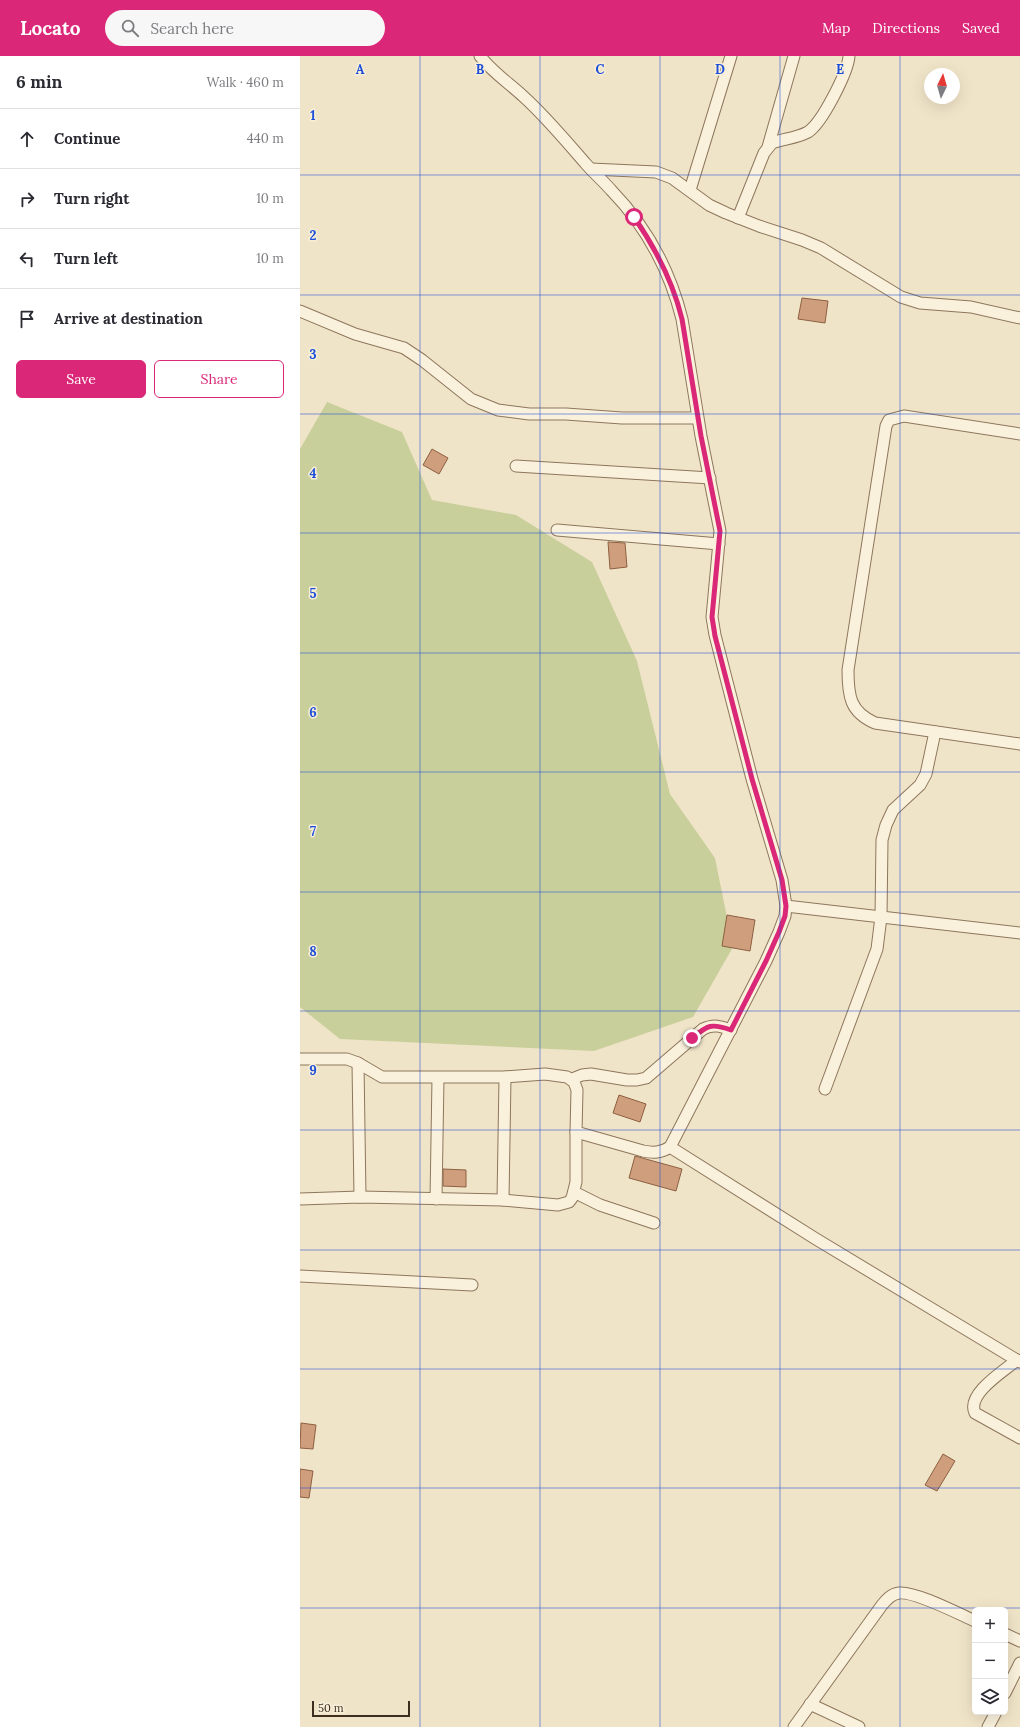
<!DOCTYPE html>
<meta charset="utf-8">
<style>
:root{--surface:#fff;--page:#f7f7f7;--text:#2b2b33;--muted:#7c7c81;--line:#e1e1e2;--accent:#db2777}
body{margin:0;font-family:Lora,serif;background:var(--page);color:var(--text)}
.controls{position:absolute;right:12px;bottom:12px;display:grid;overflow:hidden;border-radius:6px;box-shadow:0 4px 16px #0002}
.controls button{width:36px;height:36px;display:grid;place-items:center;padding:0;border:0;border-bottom:1px solid var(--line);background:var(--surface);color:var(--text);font:20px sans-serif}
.compass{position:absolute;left:624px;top:12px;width:36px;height:36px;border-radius:50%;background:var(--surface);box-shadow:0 4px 16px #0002;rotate:5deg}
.scale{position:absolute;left:12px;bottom:10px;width:98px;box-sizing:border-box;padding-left:4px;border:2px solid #3d2e20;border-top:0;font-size:11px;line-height:14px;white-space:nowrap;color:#3d2e20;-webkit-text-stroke:3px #f7eed8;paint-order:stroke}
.stop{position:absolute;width:12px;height:12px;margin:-9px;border:3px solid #db2777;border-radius:50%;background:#fff}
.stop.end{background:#db2777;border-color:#fff;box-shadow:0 1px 4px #0008}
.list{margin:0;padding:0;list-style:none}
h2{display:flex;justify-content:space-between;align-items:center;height:52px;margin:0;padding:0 16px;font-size:17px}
h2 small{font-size:13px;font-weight:400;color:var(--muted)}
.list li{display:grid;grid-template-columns:26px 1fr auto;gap:12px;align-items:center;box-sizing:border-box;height:60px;padding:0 16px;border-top:1px solid var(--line)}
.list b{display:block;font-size:15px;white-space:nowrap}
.list em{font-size:13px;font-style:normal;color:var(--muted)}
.actions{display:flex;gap:8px;padding:12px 16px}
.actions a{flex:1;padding:9px 0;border:1px solid var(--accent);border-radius:6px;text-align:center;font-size:14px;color:var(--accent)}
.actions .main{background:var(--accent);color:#fff}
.icon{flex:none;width:22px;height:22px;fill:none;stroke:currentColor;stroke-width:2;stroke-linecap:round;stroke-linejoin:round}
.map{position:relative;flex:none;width:720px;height:1671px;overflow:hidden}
header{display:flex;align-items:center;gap:24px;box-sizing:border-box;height:56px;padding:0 20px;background:var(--accent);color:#fff}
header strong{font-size:19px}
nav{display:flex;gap:22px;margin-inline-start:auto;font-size:14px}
.search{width:280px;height:36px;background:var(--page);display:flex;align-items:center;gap:10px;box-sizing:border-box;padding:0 14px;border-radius:22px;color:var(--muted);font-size:15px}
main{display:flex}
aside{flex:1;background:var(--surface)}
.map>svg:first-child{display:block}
.green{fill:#c9cf9b}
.building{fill:#cf9f7d;stroke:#8d5f41}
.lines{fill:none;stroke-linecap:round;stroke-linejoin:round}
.street-casing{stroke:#8d765c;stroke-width:13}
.street{stroke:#faf1dc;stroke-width:11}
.route{stroke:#db2777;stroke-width:5}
.grid{fill:none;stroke:#1d4ed8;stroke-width:1;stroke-opacity:0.55}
.grid-label{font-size:13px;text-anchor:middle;font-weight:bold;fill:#1d4ed8;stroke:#f7eed8;stroke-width:3;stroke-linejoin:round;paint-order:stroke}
</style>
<header>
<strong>Locato</strong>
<div class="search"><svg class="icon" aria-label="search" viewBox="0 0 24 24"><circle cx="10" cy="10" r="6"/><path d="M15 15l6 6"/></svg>Search here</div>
<nav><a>Map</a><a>Directions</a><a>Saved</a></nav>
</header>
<main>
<aside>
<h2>6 min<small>Walk · 460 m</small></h2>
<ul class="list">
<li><svg class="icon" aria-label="ahead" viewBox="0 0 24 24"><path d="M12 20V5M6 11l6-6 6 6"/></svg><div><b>Continue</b></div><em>440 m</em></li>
<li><svg class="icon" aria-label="right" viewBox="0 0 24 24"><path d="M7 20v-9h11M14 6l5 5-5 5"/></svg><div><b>Turn right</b></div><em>10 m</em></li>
<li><svg class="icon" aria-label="left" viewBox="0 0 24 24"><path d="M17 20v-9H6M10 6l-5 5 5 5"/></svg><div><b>Turn left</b></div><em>10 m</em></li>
<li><svg class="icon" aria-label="arrive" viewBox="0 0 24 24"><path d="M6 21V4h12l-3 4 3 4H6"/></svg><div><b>Arrive at destination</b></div></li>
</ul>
<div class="actions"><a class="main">Save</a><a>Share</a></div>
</aside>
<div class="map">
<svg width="720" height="1671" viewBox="0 0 720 1671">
<rect width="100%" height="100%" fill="#f0e4c8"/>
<!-- green -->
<polygon class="green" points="27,346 102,376 132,444 216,459 292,506 337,605 370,738 415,802 433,891 393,961 294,995 40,983 0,951 0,393"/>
<!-- building -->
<g class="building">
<polygon points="502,242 528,245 525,267 498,263"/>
<polygon points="132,393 148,402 139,418 123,409"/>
<polygon points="308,486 325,487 327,511 310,513"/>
<polygon points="427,859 455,864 450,895 422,890"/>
<polygon points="319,1039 346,1048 340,1066 313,1057"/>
<polygon points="335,1100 382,1113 376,1135 329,1122"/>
<polygon points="143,1113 166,1114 166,1131 143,1130"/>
<polygon points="1,1367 16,1369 13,1393 0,1392"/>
<polygon points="643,1398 655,1405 637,1435 625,1429"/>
<polygon points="0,1413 13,1415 9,1442 0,1441"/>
</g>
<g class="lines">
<defs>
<g id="street">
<polyline points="468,91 494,0"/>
<polyline points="291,113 356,116 372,122 409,149 426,157 459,170 502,184 521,192 601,241 620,247 671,251 720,262"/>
<polyline points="390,134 431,0"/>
<path d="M 438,162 L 464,97 L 472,87 C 483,83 497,82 508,76 C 522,67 548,16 549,0"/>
<polyline points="0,255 55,278 104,292 122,304 171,343 198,354 229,358 266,358 322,362 397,362"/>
<path d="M 720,378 L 604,360 L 589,364 L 586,370 L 548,614 C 548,640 550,656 575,667 L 720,688"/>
<polyline points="216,410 410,422"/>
<polyline points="257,474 419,488"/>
<polyline points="486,850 720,877"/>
<path d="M 0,1003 L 47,1003 L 58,1007 L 82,1021 L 205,1021 L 245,1018 L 267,1021 L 274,1026 L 277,1034 L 276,1076 L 343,1095 C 353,1097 361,1097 370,1091 L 466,905 L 479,876 L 485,860 L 486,850 L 482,824 L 452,723 L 415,579 L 412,561 L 420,475 L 401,380 L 382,263 C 370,215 346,170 311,134 C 303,125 294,117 286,108 C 266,85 246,61 224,41 C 209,27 192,16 180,0"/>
<polyline points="58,1007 60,1141"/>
<path d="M 272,1023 L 282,1019 L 291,1018 L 327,1024 L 337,1024 L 346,1022 L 403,973 C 414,968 420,970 431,974"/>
<polyline points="525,1033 577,893 581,861 582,784 586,769 593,754 620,729 626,718 635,676"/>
<polyline points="370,1091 516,1183 720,1306"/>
<polyline points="274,1136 300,1149 354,1167"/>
<polyline points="0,1143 60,1141 203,1144 258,1149 269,1146 272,1142 276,1126 276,1076"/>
<polyline points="136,1143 138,1022"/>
<polyline points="203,1144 205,1021"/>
<polyline points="0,1220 172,1229"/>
<path d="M 717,1304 C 704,1315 666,1338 675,1357 L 720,1382"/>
<polyline points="705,1578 720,1585"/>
<polyline points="705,1637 720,1607"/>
<polyline points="510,1648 559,1671"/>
<path d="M 494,1671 L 582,1549 C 586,1544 591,1538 599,1537 C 615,1535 659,1558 675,1565"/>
<polyline points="688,1671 696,1656"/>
</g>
</defs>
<!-- street casing -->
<use href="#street" class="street-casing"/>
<!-- street -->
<use href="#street" class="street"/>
</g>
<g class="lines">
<!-- route -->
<path class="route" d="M 334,161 C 356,193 373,226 382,263 L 401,380 L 420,475 L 412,561 L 415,580 L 452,723 L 482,824 L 486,850 L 485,860 L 479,876 L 466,905 L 431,974 C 411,967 408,969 392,982"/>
</g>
<!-- grid -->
<path class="grid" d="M 120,0 L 120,1671M 240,0 L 240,1671M 360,0 L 360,1671M 480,0 L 480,1671M 600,0 L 600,1671M 0,119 L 720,119M 0,239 L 720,239M 0,358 L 720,358M 0,477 L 720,477M 0,597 L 720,597M 0,716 L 720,716M 0,836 L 720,836M 0,955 L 720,955M 0,1074 L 720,1074M 0,1194 L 720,1194M 0,1313 L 720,1313M 0,1432 L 720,1432M 0,1552 L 720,1552"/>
<g class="grid-label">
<text x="60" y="18">A</text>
<text x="180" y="18">B</text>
<text x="300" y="18">C</text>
<text x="420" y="18">D</text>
<text x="540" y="18">E</text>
<text x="13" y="64">1</text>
<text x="13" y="184">2</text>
<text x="13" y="303">3</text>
<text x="13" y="422">4</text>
<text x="13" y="542">5</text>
<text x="13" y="661">6</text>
<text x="13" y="780">7</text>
<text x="13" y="900">8</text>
<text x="13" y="1019">9</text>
</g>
</svg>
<div class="controls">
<button>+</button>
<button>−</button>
<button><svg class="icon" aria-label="layers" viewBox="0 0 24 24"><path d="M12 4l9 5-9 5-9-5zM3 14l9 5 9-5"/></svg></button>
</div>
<svg class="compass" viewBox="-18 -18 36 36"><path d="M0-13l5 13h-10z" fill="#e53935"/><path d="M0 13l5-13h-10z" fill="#7c7c81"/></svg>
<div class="scale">50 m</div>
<div class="stop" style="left:334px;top:161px"></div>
<div class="stop end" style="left:392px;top:982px"></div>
</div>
</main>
